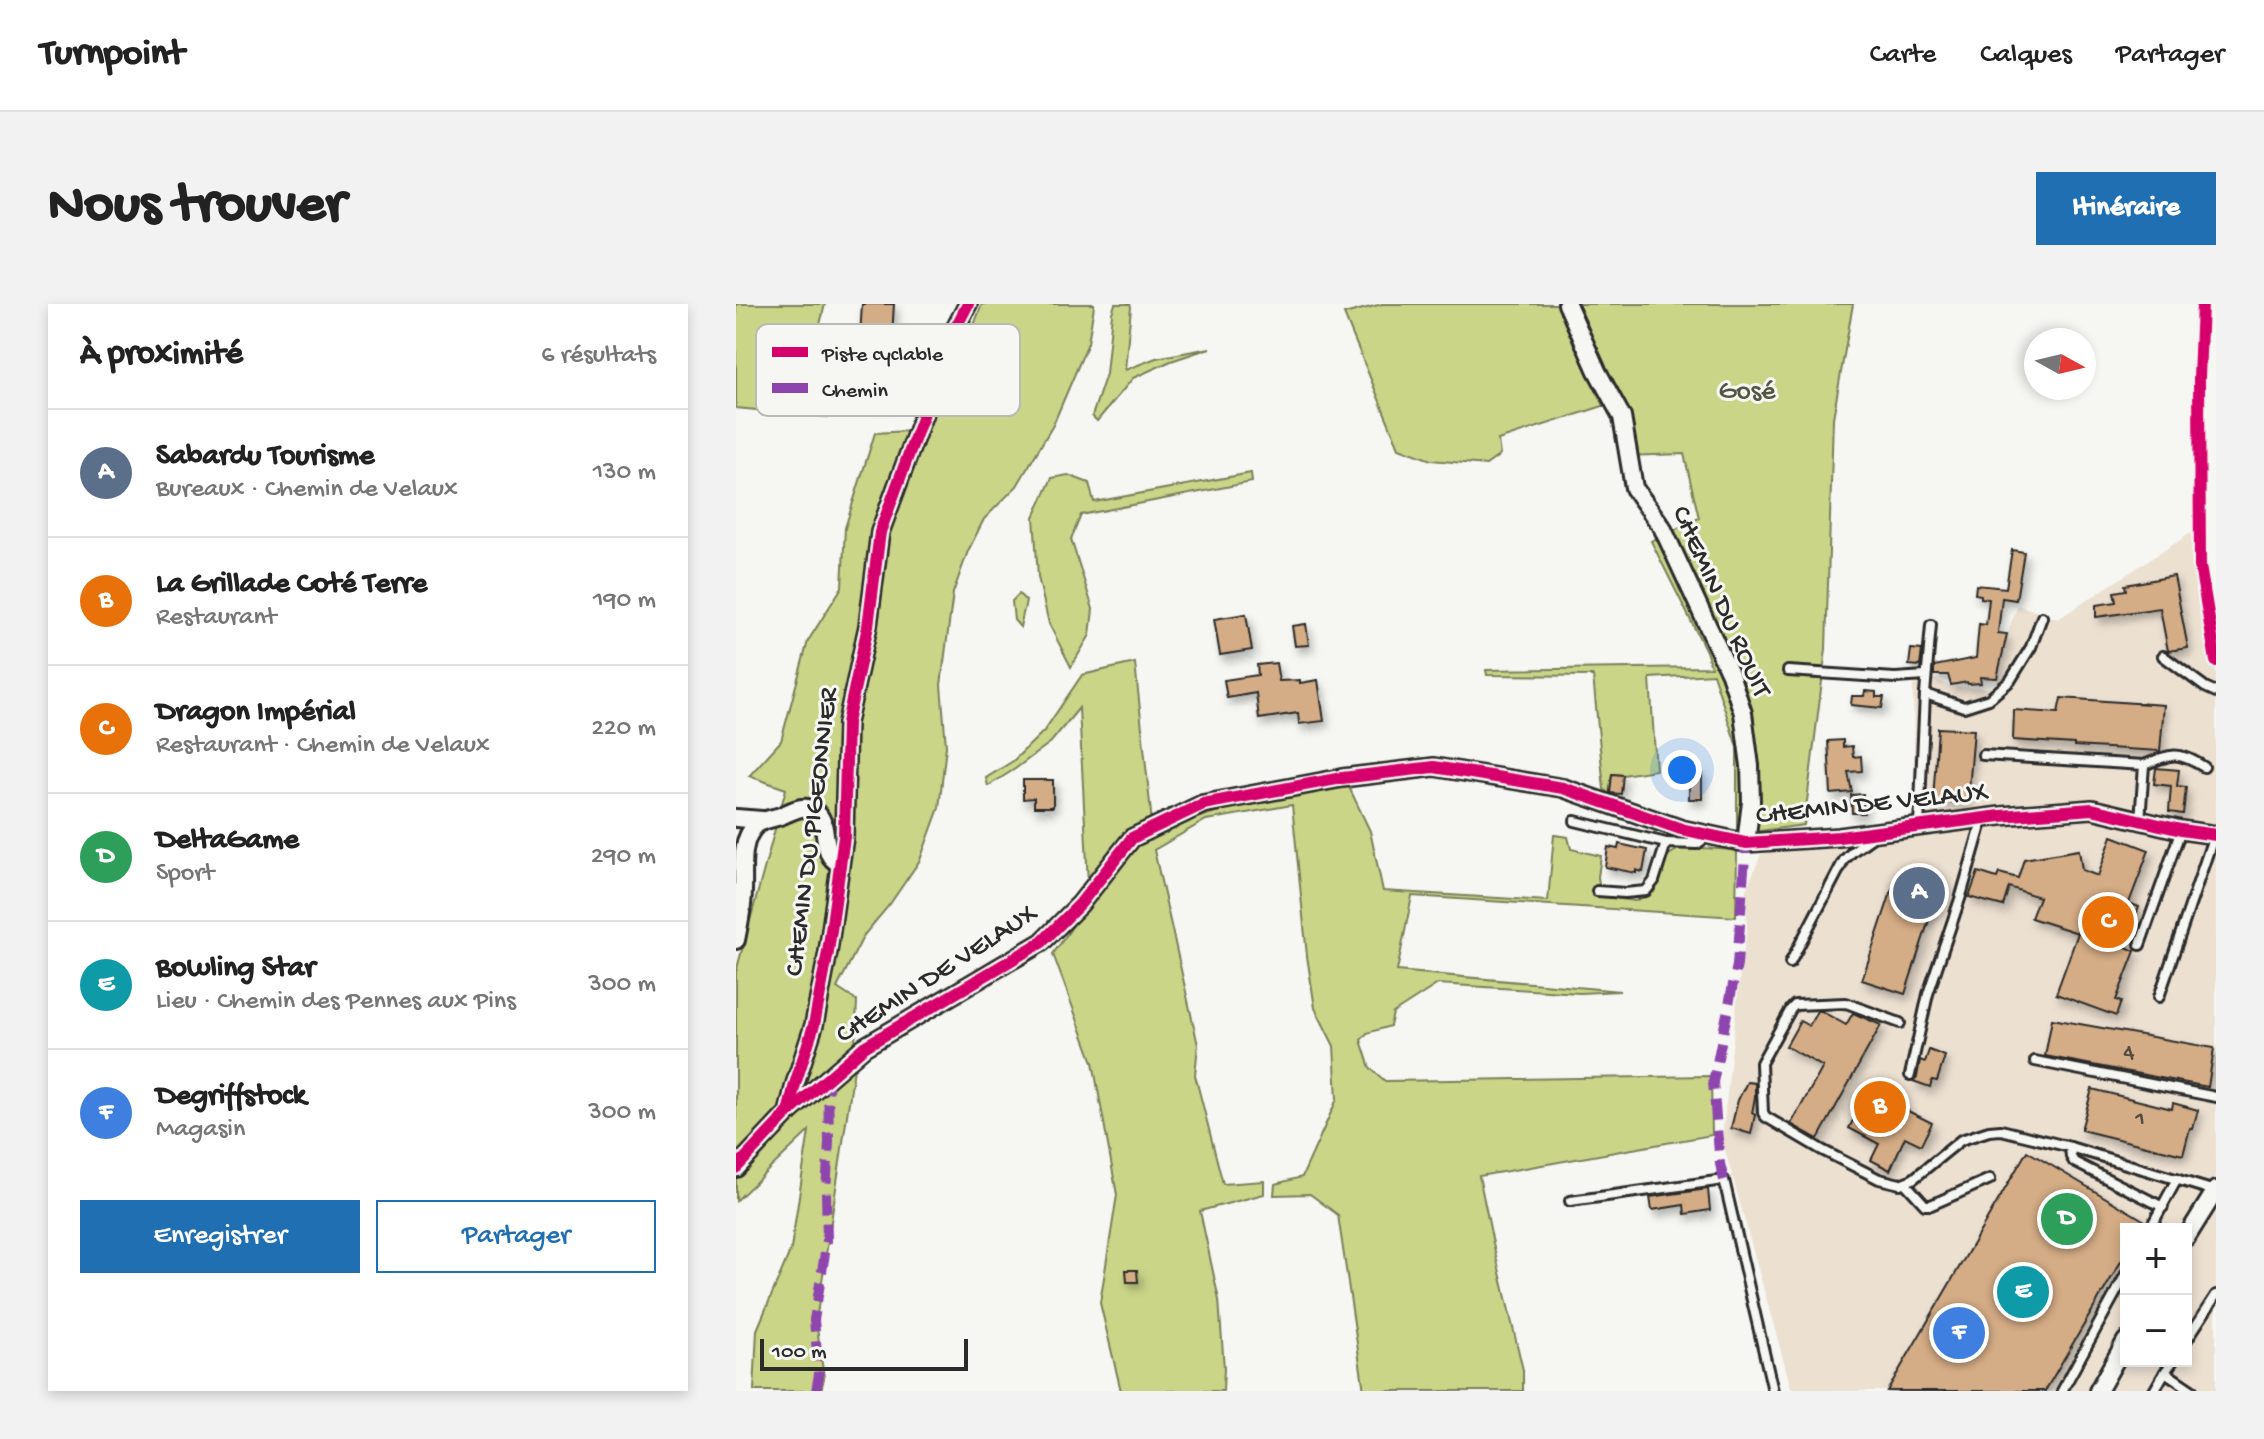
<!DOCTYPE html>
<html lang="fr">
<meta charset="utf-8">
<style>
:root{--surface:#fff;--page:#f2f2f2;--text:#222;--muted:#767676;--line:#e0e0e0;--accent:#1f6fb2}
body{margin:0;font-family:"Gochi Hand",sans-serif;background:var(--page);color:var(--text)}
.controls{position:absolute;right:24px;bottom:24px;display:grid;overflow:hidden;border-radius:0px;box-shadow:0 4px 12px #0003}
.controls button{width:72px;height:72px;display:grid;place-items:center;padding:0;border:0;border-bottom:2px solid var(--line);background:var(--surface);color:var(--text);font:40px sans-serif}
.compass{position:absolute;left:1288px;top:24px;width:72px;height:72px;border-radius:50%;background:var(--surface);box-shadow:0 4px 12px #0003;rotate:98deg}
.scale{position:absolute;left:24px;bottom:20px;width:208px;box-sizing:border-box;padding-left:8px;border:4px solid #2b2b2b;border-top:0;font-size:22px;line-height:28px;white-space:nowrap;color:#2b2b2b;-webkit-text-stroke:6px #f6f6f2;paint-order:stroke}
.you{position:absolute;left:946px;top:466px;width:28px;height:28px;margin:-20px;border:6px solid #fff;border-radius:50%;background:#1a73e8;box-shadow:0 0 0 12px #1a73e833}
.badge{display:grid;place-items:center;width:52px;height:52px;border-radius:50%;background:var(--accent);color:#fff;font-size:26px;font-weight:700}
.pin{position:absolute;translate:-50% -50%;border:4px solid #fff;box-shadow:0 2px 8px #0006}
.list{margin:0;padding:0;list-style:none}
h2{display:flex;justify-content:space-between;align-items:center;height:104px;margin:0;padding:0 32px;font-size:34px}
h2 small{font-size:26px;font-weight:400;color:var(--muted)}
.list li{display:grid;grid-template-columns:52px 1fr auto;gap:24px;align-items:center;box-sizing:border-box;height:128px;padding:0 32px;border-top:2px solid var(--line)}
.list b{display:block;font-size:30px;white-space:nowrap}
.list p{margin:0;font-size:26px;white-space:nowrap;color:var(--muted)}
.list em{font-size:26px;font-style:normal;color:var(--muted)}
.actions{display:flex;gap:16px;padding:24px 32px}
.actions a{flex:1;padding:18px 0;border:2px solid var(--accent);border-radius:0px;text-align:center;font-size:28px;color:var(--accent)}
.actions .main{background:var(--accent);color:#fff}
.map{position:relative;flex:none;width:1480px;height:1087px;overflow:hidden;border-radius:0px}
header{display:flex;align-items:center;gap:48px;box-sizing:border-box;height:112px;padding:0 40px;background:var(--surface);border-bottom:2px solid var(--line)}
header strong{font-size:38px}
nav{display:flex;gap:44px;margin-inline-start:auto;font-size:28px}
.intro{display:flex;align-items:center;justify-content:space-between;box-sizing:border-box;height:192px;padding:0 48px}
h1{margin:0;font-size:56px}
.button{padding:20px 36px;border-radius:0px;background:var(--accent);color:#fff;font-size:28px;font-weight:700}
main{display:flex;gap:48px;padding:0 48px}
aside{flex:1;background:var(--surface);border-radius:0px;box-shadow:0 4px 12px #0003}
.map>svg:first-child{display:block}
.built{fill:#ece0d1;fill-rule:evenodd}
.green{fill:#cad588;stroke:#7a805a;stroke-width:2}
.building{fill:#d4ac85;stroke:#2b2b2b;stroke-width:2;filter:url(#shadow)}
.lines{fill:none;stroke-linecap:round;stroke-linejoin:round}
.lane-casing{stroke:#2b2b2b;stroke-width:14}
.street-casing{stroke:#2b2b2b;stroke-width:22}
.secondary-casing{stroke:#2b2b2b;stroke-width:28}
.lane{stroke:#f6f6f2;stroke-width:8}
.street{stroke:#f6f6f2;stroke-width:16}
.secondary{stroke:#f6f6f2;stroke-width:22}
.quiet{stroke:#8e44ad;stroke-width:10;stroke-dasharray:20 10;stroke-linecap:butt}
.cycleway-casing{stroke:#f6f6f2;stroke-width:17}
.cycleway{stroke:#d6006c;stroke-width:12}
.labels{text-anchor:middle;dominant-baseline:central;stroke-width:6;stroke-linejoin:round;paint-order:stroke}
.number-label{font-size:24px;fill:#554b42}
.park-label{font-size:28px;fill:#535642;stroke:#f6f6f2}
.street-label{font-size:28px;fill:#2b2b2b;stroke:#f6f6f2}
.key{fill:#f6f6f2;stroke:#b9b9b6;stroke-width:2}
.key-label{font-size:22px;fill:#2b2b2b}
</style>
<header>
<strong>Turnpoint</strong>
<nav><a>Carte</a><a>Calques</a><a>Partager</a></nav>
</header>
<div class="intro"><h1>Nous trouver</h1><a class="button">Itinéraire</a></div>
<main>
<aside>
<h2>À proximité<small>6 résultats</small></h2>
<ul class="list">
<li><span class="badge" style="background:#5c6f8a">A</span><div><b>Sabardu Tourisme</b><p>Bureaux · Chemin de Velaux</p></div><em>130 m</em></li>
<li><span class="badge" style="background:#e8710a">B</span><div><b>La Grillade Coté Terre</b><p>Restaurant</p></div><em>190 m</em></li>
<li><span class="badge" style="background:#e8710a">C</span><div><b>Dragon Impérial</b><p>Restaurant · Chemin de Velaux</p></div><em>220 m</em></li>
<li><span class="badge" style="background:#2e9e5b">D</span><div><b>DeltaGame</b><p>Sport</p></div><em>290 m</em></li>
<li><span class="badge" style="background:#0f9aa8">E</span><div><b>Bowling Star</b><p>Lieu · Chemin des Pennes aux Pins</p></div><em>300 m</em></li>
<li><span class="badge" style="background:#3f7fe0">F</span><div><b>Degriffstock</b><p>Magasin</p></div><em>300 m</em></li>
</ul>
<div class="actions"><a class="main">Enregistrer</a><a>Partager</a></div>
</aside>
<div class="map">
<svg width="1480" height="1087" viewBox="0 0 1480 1087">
<defs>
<filter id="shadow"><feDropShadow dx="3.5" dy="6" stdDeviation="4" flood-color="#0004"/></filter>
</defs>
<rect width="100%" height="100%" fill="#f6f6f2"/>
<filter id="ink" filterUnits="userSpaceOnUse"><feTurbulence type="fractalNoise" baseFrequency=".0125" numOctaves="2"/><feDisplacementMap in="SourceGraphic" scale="16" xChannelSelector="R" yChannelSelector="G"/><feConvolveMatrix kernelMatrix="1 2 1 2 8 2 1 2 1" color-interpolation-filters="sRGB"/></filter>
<g filter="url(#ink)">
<!-- built -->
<path class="built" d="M 1480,210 L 1480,1087 L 1056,1087 L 986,835 L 1005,662 L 1011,627 L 1010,586 L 1025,550 L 1176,530 L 1179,513 L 1177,381 L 1195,373 L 1215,383 L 1259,384 L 1273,325 L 1282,301 L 1322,315 L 1475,216 ZM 1390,925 L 1450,925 L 1450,1057 L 1390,1057 Z"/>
<!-- green -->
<g class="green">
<polygon points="0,0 89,0 81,33 94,77 92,113 0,104"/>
<polygon points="246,0 358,0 358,2 352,39 317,121 281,182 248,215 232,247 217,289 205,381 210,442 203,504 184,556 154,600 128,631 101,684 121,697 118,765 80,1017 88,1074 85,1087 18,1087 21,1026 55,945 73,827 0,897 0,668 50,485 13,472 45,437 72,337 106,283 109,224 139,129 189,126 227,50"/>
<polygon points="379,0 394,0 395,3 389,66 420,54 474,44 435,57 397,74 361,117 356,112 370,70 376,9"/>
<polygon points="646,0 1117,0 1097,114 1090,345 1068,521 1001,530 1001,443 977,370 914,374 920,466 887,471 876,470 873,491 868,485 857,372 751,371 750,366 975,363 970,347 915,237 963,214 948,150 888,152 883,132 870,101 762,136 764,151 750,161 695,156 663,144 608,10"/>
<polygon points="515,169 516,178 345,211 335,235 357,305 354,331 335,363 313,320 302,273 298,213 316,174 332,171 353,179 358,198"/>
<polygon points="283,290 290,297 284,323 278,316 276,297"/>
<path d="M 399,359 L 417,528 C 480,507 546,486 613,483 L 634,527 L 647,587 L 812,597 L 818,531 L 832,533 L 835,545 L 865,552 L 862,573 L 865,592 L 899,597 L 918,588 L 931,552 L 946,543 L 1001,546 L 1000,613 L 676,592 L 661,667 L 884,687 L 844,689 L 702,680 L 657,709 L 654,722 L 631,729 L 625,736 L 634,764 L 649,777 L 975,772 L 976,831 L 743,872 L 757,939 L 787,1066 L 787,1087 L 628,1087 L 602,911 L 574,890 L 538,891 L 539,880 L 566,873 L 601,795 L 598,742 L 579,704 L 571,652 L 556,501 L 470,516 L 418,546 L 462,741 L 459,771 L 487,880 L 528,877 L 528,890 L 464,907 L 483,996 L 488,1064 L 487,1087 L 385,1087 L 364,999 L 381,891 L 357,758 L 317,650 L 353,599 L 343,404 L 315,438 L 279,465 L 252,482 L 250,474 L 277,457 L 308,427 L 346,371 Z"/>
</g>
<!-- building -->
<g class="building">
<polygon points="126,0 158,0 152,98 120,96"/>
<polygon points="1276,246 1288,248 1280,296 1266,294 1262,329 1271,330 1261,374 1244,373 1245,379 1232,380 1231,378 1215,381 1212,371 1198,371 1198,362 1240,354 1243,320 1250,321 1253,295 1245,294 1245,291 1239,290 1240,281 1270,284"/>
<polygon points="1438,272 1452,344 1432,347 1424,304 1360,313 1360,301 1380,298 1378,288 1390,286 1389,281"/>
<polygon points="510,310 516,346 484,351 478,315"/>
<polygon points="570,320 573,341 559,342 556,322"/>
<polygon points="1175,345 1186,346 1184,362 1173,361"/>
<polygon points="540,359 543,377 564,376 564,379 582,376 588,417 563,420 562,409 523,415 520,389 491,394 488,376 522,371 521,361"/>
<polygon points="1129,387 1140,388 1140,393 1148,393 1146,404 1115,401 1116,392 1128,392"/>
<polygon points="1325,394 1428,401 1424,447 1338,442 1338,440 1277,436 1278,406 1322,409"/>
<polygon points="1202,424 1238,426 1232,498 1197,496"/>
<polygon points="1107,436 1107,443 1116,442 1117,453 1125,452 1126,467 1112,468 1116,488 1095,490 1092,437"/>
<polygon points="953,464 966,465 966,495 953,495"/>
<polygon points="1420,464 1443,466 1441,482 1450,483 1447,510 1433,508 1435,482 1418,480"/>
<polygon points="876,470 887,471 885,490 874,489"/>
<polygon points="287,476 317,476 317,503 298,503 298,494 287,495"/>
<polygon points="1127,490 1128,509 1116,509 1115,491"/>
<polygon points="1376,532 1413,546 1393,599 1403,603 1388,642 1399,647 1380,696 1385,698 1380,712 1320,690 1342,629 1295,614 1303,593 1273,583 1267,602 1233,593 1242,568 1261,574 1263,569 1282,574 1288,555 1343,546 1346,566 1362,572"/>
<polygon points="883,540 911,546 907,568 900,566 900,569 869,563 872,543 882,545"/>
<polygon points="1159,576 1201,591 1169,690 1126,676"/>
<polygon points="1081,707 1085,707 1110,721 1117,709 1145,721 1082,835 1055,820 1087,763 1050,742 1064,717 1073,722"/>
<polygon points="1316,715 1478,744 1472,783 1309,752"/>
<polygon points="1193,746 1209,752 1201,777 1196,776 1194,783 1177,777 1181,773 1184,756 1189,758"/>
<polygon points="1011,778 1019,779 1019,793 1016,809 1019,811 1015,830 995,824 1002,796"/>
<polygon points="1356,785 1436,805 1437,799 1462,806 1457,825 1454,824 1447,851 1345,826"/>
<polygon points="1132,787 1196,819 1185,841 1169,833 1154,866 1135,856 1143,840 1113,824"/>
<polygon points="1291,847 1409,917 1404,925 1390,925 1390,949 1309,1087 1151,1087"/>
<polygon points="972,885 974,906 949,910 948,901 916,906 914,893"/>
<polygon points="390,966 401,966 402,978 391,978"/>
</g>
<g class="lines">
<defs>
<g id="lane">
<polyline points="1427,352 1469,383 1480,388"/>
<polyline points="1052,367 1159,374 1190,372"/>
<polyline points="1189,390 1228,403 1253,395 1274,377 1295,343 1306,313"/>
<polyline points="1247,451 1408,461 1404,517"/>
<path d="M 1408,461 C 1437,449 1441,447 1468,463"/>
<polyline points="839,517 930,539"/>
<polyline points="1183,522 1189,390 1195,321"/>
<polyline points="861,587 889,589 910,587 918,577 930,539 961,540 973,531"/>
<polyline points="1404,641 1445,526"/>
<polyline points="1054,659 1108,556 1117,547 1138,532"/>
<polyline points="1423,693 1478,531"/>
<polyline points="1164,719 1110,699 1059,701 1055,705 1025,759 1027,809 1030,813 1086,846 1143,875 1164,880 1177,875 1225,836 1253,827 1265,826 1334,843 1479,887"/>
<polyline points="1299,757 1480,793"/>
<polyline points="1174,771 1192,690 1225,592 1247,515"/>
<polyline points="1334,843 1335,853 1338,858 1427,903"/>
<polyline points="1169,879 1189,901 1195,901 1254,875"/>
<polyline points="834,897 988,876 1037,1087"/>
<polyline points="1414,925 1441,875"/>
<polyline points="1450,1037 1480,991"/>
<polyline points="1437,1057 1429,1068 1457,1087"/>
<polyline points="1326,1087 1390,970"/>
<polyline points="1418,1087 1429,1068"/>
</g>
<g id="street">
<polyline points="831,0 861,67 886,113 898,184 926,223 994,370 1007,409 1014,462 1015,498 1010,539"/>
<polyline points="0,514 26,516"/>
<path d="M 0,636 C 3,620 7,603 7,586 C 8,565 3,537 20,521 C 28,514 40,515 49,510 C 58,506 69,500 78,507 C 93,517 86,539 95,553 C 97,556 101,558 104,561"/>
<polyline points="52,809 59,780 78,721 92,648 108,533 111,419 132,322 144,228 219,25 232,0"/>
<polyline points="0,864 53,808 128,743 306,638 344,600 396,534 467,500 606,474 698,463 827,484 945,525 1010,539 1103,533 1264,512 1356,505 1445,526 1480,531"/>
<polyline points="1450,934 1480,886"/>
<polyline points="1362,1087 1390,1037"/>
</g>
<polyline id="secondary" points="1476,0 1471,209 1472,265 1480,317"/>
</defs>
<!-- lane casing -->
<use href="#lane" class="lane-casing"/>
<!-- street casing -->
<use href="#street" class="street-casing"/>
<!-- secondary casing -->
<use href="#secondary" class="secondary-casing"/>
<!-- lane -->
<use href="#lane" class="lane"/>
<!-- street -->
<use href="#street" class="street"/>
<!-- secondary -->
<use href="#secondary" class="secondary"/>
<!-- quiet -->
<g class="quiet">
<polyline points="988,876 984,860 977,778 1001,661 1010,539"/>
<polyline points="80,1087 83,1070 78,1016 91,937 90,888 93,838 92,773"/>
</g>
<defs>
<g id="cycleway">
<polyline points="1466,0 1463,74 1464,262 1480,357"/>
<polyline points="52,809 59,780 78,721 92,648 108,533 111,419 132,322 144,228 219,25 232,0"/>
<polyline points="0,864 53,808 128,743 306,638 344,600 396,534 467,500 606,474 698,463 827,484 945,525 1010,539 1103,533 1264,512 1356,505 1445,526 1480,531"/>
</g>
</defs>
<!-- cycleway casing -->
<use href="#cycleway" class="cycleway-casing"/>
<!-- cycleway -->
<use href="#cycleway" class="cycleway"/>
</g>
</g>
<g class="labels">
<!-- number labels -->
<g class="number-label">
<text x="1393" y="749">4</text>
<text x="1404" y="815">1</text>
</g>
<!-- park labels -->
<g class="park-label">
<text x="1011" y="88">Gosé</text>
</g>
<!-- street labels -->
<g class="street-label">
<text transform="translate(984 298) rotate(66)">CHEMIN DU ROUIT</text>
<text transform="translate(1136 501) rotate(-6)">CHEMIN DE VELAUX</text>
<text transform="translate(77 528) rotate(-83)">CHEMIN DU PIGEONNIER</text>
<text transform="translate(201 671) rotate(-33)">CHEMIN DE VELAUX</text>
</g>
</g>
<!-- legend -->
<rect x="20" y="20" width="264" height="92" rx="12" class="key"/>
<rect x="36" y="43" width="36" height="10" fill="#d6006c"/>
<rect x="36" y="79" width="36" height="10" fill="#8e44ad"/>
<g class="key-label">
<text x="86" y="56">Piste cyclable</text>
<text x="86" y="92">Chemin</text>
</g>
</svg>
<div class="controls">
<button>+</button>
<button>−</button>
</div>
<svg class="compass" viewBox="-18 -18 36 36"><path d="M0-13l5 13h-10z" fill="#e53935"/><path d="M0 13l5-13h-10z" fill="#767676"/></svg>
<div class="scale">100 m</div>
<div class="you"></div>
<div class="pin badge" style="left:1183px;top:589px;background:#5c6f8a">A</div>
<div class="pin badge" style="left:1144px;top:803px;background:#e8710a">B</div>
<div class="pin badge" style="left:1372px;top:618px;background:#e8710a">C</div>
<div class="pin badge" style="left:1331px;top:915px;background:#2e9e5b">D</div>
<div class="pin badge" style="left:1287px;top:988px;background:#0f9aa8">E</div>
<div class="pin badge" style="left:1223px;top:1029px;background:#3f7fe0">F</div>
</div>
</main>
